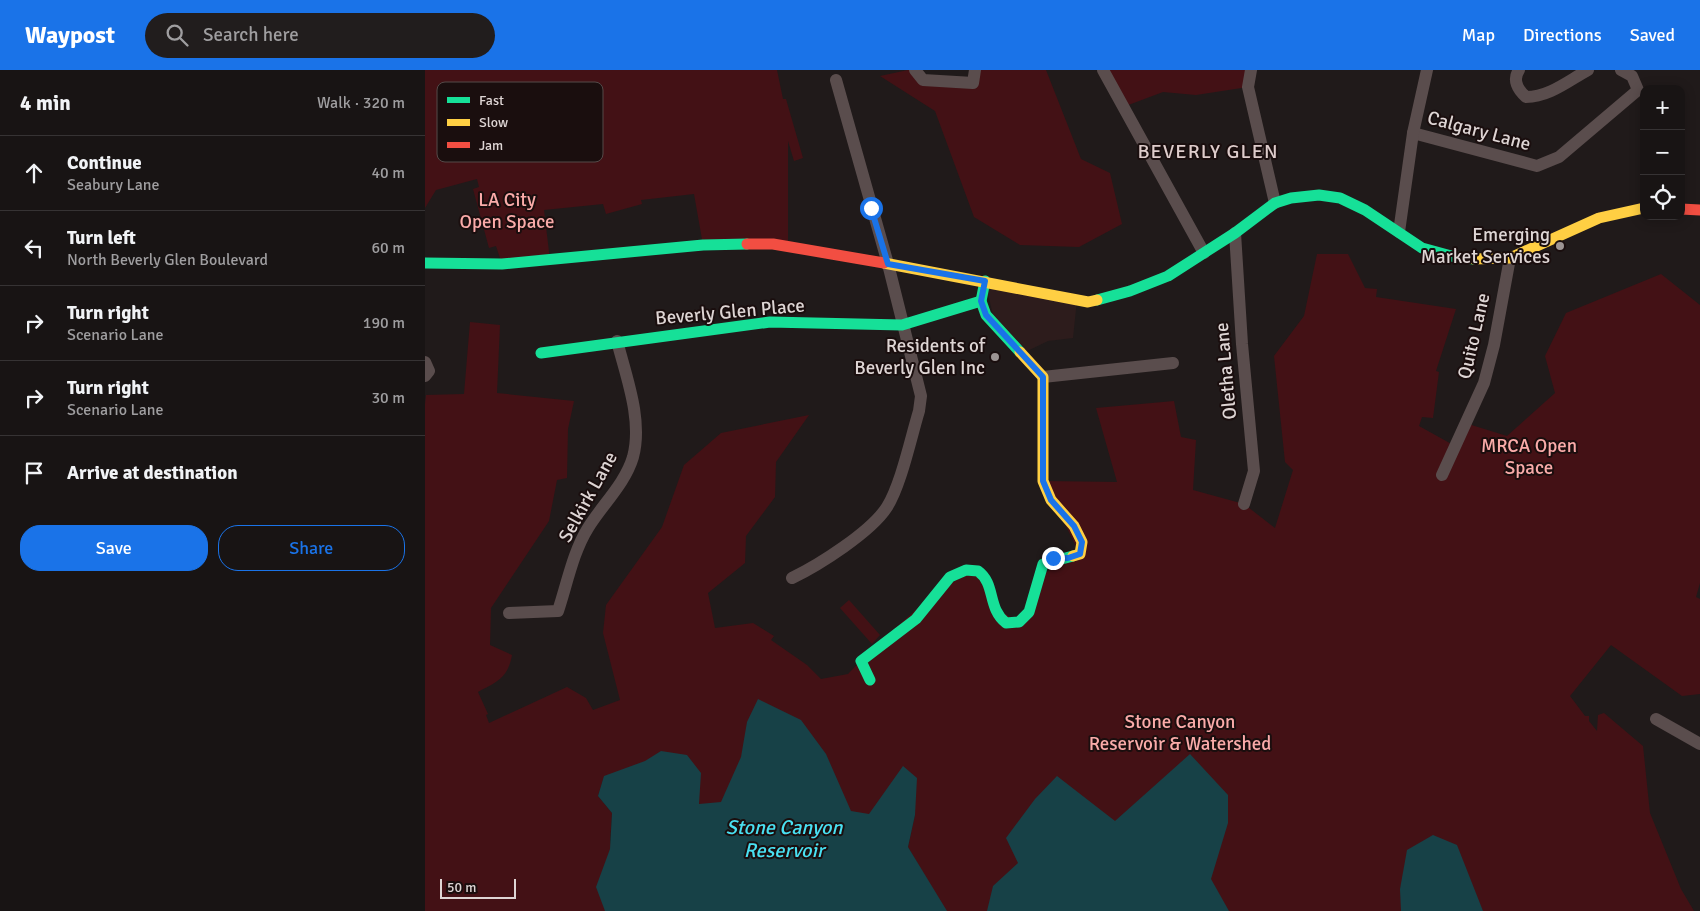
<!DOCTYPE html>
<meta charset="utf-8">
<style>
:root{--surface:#181414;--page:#211d1d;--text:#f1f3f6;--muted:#9f9ea0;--line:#363334;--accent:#1a73e8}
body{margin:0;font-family:Signika,sans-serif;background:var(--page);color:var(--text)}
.controls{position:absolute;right:15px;top:15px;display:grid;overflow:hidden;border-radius:10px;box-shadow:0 2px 12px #0003}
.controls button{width:45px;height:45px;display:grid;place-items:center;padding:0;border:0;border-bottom:1px solid var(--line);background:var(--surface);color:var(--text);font:25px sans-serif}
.scale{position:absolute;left:15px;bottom:12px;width:76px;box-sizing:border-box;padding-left:5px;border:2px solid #ded5d4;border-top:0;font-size:14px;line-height:18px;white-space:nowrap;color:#ded5d4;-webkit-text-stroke:4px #1a0e0e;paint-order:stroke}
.stop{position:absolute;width:15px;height:15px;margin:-11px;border:4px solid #1a73e8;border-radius:50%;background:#fff}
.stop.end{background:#1a73e8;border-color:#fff;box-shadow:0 1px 5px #0008}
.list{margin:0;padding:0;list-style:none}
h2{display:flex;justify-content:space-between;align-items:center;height:65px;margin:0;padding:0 20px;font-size:21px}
h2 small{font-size:16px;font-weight:400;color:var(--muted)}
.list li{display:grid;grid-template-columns:32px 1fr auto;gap:15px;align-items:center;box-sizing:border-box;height:75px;padding:0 20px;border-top:1px solid var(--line)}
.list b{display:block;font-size:19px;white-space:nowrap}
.list p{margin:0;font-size:16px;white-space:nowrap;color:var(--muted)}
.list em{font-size:16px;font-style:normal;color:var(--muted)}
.actions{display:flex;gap:10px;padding:15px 20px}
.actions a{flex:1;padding:11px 0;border:1px solid var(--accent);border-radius:20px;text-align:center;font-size:18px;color:var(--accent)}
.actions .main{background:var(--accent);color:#fff}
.icon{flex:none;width:28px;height:28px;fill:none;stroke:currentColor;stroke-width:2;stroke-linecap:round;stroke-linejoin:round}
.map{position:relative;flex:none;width:1275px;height:841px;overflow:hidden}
header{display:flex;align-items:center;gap:30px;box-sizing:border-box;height:70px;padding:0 25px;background:var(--accent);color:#fff}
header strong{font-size:24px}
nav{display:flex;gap:28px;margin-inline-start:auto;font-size:18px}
.search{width:350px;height:45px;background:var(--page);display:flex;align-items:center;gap:12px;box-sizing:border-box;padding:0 18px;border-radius:28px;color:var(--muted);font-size:19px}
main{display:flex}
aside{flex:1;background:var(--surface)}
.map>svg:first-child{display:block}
.built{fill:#2d1c1c}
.green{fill:#431115}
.water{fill:#174147}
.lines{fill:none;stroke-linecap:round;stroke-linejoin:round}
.street{stroke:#5a4d4d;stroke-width:12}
.fast{stroke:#16e098;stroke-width:11}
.slow{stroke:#ffcf43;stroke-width:11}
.jam{stroke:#f24e42;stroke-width:11}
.route{stroke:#1a73e8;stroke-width:6}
.poi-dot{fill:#9c9493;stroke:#1a0e0e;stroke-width:2}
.labels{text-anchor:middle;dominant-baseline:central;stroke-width:4;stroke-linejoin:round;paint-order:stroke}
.street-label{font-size:19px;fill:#ded5d4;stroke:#1a0e0e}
.park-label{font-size:19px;fill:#faaba9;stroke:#1a0e0e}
.poi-label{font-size:19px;fill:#ded5d4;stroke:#1a0e0e;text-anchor:end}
.neighbourhood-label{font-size:20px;letter-spacing:1px;fill:#decccb;stroke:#1a0e0e}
.water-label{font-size:20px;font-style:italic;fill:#49e0f1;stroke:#1a0e0e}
.key{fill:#1a0e0e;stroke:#554a49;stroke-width:1}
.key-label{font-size:14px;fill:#ded5d4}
</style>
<header>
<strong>Waypost</strong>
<div class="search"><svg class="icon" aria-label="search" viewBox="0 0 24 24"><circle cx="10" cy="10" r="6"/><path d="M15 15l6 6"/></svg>Search here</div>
<nav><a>Map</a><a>Directions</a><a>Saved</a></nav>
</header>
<main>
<aside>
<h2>4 min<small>Walk · 320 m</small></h2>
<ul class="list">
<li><svg class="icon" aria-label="ahead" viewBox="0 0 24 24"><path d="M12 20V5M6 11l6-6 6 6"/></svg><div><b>Continue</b><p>Seabury Lane</p></div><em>40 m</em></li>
<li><svg class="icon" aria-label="left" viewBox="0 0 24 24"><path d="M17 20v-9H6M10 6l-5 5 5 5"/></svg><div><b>Turn left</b><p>North Beverly Glen Boulevard</p></div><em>60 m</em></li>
<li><svg class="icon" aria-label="right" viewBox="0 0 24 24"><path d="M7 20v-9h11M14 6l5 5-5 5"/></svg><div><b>Turn right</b><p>Scenario Lane</p></div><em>190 m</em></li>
<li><svg class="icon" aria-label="right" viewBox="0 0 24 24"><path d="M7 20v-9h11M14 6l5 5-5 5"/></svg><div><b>Turn right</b><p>Scenario Lane</p></div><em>30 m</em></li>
<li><svg class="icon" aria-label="arrive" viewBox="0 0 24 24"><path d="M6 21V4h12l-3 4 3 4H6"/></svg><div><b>Arrive at destination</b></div></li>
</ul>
<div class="actions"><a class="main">Save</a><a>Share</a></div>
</aside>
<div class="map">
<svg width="1275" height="841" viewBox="0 0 1275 841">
<rect width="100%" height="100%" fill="#201a1a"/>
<!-- built -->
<polygon class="built" points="560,211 652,230 648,268 623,271 596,284 571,258"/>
<!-- green -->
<g class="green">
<polygon points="0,0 352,0 358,29 361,29 378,88 369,91 363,71 363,176 278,175 269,124 216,130 217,134 181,144 178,134 119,140 125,190 77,194 71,176 64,178 48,119 54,117 52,109 11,120 0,138"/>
<polygon points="483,0 490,0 498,10 535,14 550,0 621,0 656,89 685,103 697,154 654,177 595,175 549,147 510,41 455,6"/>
<polygon points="678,0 826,0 823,17 771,25 738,22 698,37"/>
<path d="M 892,184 L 923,184 L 940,218 L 952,219 L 951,227 L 1031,239 L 1011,301 L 1014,302 L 1008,348 L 997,347 L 994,356 L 1030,376 L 1040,353 L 1082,366 L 1130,323 L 1120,286 L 1141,243 L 1236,204 L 1275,235 L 1275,513 L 1271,527 L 1275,529 L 1275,624 L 1257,626 L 1186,575 L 1145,626 L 1160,646 L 1164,646 L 1164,651 L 1172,661 L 1173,645 L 1179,643 L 1218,676 L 1225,743 L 1256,819 L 1269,841 L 1058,841 L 1051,827 L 1050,841 L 520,841 L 483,777 L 490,745 L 490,724 L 475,765 L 314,739 L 317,684 L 288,801 L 178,710 L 173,726 L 187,743 L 185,771 L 205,841 L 0,841 L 0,334 L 1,325 L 39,324 L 45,252 L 75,255 L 72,323 L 149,331 L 143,359 L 142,408 L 132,410 L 124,451 L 66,538 L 65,575 L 87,585 C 83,608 72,612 53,622 L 63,644 L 61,645 L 64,653 L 142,617 L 161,628 L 168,640 L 195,630 L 178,563 L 181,535 L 237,457 L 259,395 L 296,363 L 384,345 L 351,392 L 350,427 L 321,466 L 320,493 L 283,523 L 290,558 L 328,553 L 349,566 L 346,570 L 382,595 L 396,609 L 423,604 L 448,578 L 515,518 L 552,500 L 566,535 L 594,552 L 614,506 L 655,484 L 618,411 L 692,412 L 671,338 L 749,331 L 756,367 L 771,370 L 768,420 L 819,434 L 850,458 L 868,400 L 860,392 L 849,286 L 879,246 Z"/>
<polygon points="424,530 455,565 447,574 415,538"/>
</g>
<!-- water -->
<g class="water">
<polygon points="333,629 376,650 401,684 426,741 444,744 478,696 492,708 490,745 483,777 522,841 180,841 171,817 185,779 187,743 173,726 179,706 220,691 236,681 262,685 276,703 274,734 296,732 316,687 322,652"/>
<polygon points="765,684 803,725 803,753 786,809 804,841 562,841 568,816 593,793 581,768 610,729 632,706 690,751"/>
<polygon points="1008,765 1032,775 1058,841 976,841 975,819 982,780"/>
</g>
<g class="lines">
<!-- street -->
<g class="street">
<polyline points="490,0 498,10 548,13 550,0"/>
<polyline points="678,0 779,183"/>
<polyline points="826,0 823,17 850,133"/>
<path d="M 1094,0 C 1087,10 1093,20 1101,27 C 1124,27 1143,11 1163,0"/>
<polyline points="988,63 1112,96 1134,87 1213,20 1207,6 1196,0"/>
<polyline points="974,162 988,63 1002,0"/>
<polyline points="810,163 817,274 829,401 819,434"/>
<polyline points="0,292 4,301 0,306"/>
<polyline points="618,307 748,293"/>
<polyline points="1017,405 1059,313 1069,275 1085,188"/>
<path d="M 367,508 C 394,495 446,462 462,437 C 476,415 486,367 494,341 L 496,326 L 463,194 L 411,10"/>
<path d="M 84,543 L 133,541 C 142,514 148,482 163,458 C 177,435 200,414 208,387 C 218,350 201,306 192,271"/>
<polyline points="1231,649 1275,674"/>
</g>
<!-- fast -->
<g class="fast">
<polyline points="0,193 77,194 278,175 322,174"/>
<polyline points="560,211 556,231 561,245 595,282"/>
<polyline points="672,230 705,221 743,206 810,163 850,133 866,128 894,125 915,128 940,140 997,178 1030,187 1049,189"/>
<polyline points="116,283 345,252 477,255 556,231"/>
<path d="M 445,610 L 436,591 L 491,549 L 525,507 L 541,500 L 553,501 C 571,514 562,538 581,553 L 594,552 L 604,542 L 618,494 L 648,486"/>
</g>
<!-- slow -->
<g class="slow">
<polyline points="1049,189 1085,188 1174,148 1219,138"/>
<polyline points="459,193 663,232 672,230"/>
<polyline points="595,282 618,307 618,411 626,430 649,456 657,472 655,484 648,486"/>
</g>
<!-- jam -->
<g class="jam">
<polyline points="1256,139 1275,140"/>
<polyline points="322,174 348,174 459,193"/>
</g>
</g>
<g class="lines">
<!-- route -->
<polyline class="route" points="446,138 463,194 560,211 556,231 561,245 618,307 618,411 626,430 649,456 657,472 655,484 643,488 628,488"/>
</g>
<!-- markers -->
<g class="poi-dot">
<circle cx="1135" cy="176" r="5"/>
<circle cx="570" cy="287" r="5"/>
</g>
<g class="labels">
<!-- street labels -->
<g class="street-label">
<text transform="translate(1054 61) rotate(15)">Calgary Lane</text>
<text transform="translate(305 242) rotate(-5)">Beverly Glen Place</text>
<text transform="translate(1049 266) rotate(-77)">Quito Lane</text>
<text transform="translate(801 301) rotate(-95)">Oletha Lane</text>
<text transform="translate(163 427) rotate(-61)">Selkirk Lane</text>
</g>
<!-- park labels -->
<g class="park-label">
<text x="82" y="130">LA City<tspan x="82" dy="22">Open Space</tspan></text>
<text x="1104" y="376">MRCA Open<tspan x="1104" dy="22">Space</tspan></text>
<text x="755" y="652">Stone Canyon<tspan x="755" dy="22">Reservoir &amp; Watershed</tspan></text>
</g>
<!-- poi labels -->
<g class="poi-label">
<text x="1125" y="165">Emerging<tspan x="1125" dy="22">Market Services</tspan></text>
<text x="560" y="276">Residents of<tspan x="560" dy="22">Beverly Glen Inc</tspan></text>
</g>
<!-- neighbourhood labels -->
<g class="neighbourhood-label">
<text x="783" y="81">BEVERLY GLEN</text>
</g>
<!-- water labels -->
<g class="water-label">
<text x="359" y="757">Stone Canyon<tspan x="359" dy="23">Reservoir</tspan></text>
</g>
</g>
<!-- legend -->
<rect x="12" y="12" width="166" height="80" rx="8" class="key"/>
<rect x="22" y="27" width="23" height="6" fill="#16e098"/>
<rect x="22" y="49" width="23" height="7" fill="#ffcf43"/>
<rect x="22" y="72" width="23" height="6" fill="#f24e42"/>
<g class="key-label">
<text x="54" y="35">Fast</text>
<text x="54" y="57">Slow</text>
<text x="54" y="80">Jam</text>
</g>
</svg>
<div class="controls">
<button>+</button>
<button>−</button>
<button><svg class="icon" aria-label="locate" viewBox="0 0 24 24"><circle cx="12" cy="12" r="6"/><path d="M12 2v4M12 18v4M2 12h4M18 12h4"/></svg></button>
</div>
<div class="scale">50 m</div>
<div class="stop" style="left:446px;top:138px"></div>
<div class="stop end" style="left:628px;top:488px"></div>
</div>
</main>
